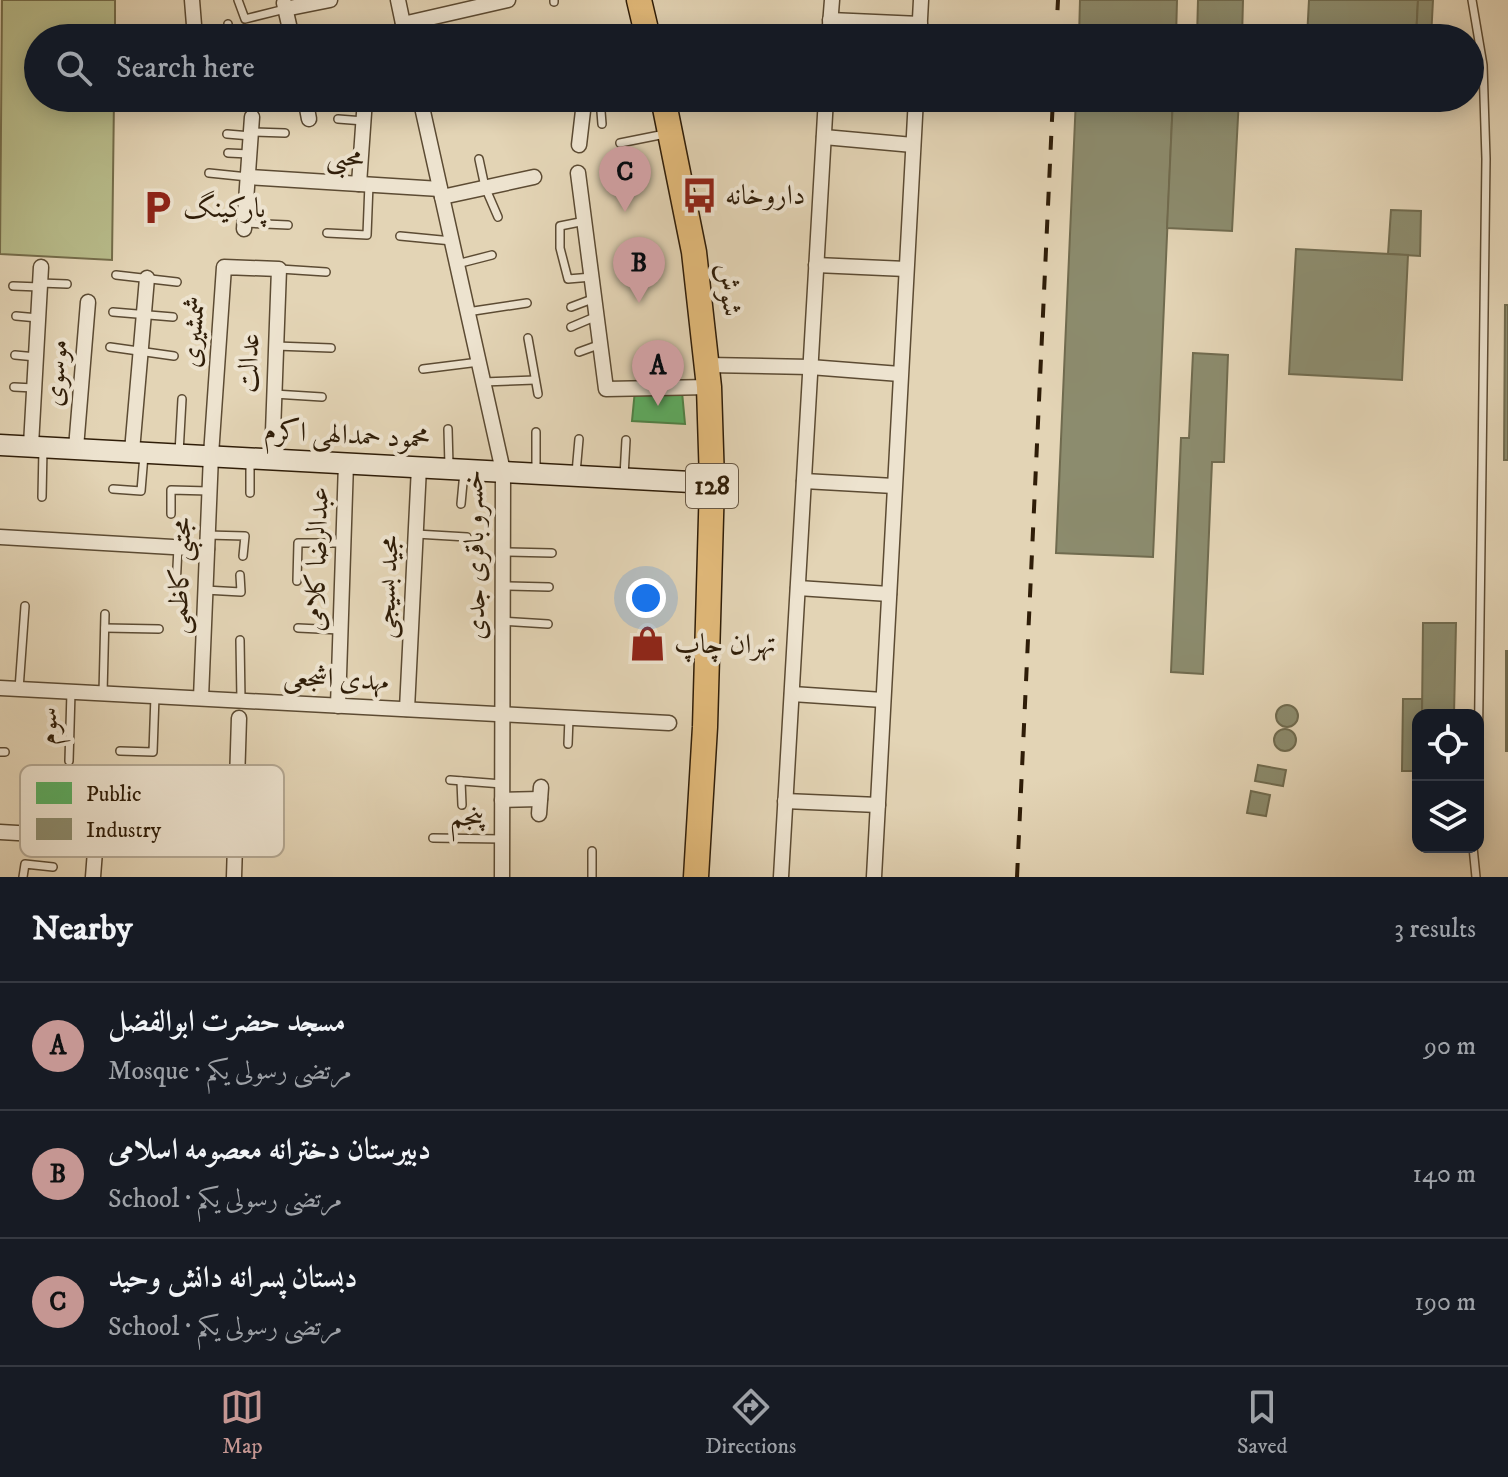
<!DOCTYPE html>
<meta charset="utf-8">
<style>
:root{--surface:#171b24;--page:#20242c;--text:#f1f3f6;--muted:#9ea1a6;--line:#363941;--accent:#c59692}
body{margin:0;font-family:"IM FELL DW Pica",Amiri,serif;background:var(--page);color:var(--text)}
.controls{position:absolute;right:24px;bottom:24px;display:grid;overflow:hidden;border-radius:16px;box-shadow:0 4px 20px #0003}
.controls button{width:72px;height:72px;display:grid;place-items:center;padding:0;border:0;border-bottom:2px solid var(--line);background:var(--surface);color:var(--text);font:40px sans-serif}
.you{position:absolute;left:646px;top:598px;width:28px;height:28px;margin:-20px;border:6px solid #fff;border-radius:50%;background:#1a73e8;box-shadow:0 0 0 12px #1a73e833}
.badge{display:grid;place-items:center;width:52px;height:52px;border-radius:50%;background:var(--accent);color:#111;font-size:26px;font-weight:700}
.pin{position:absolute;translate:-50% -66px;filter:drop-shadow(0 2px 4px #0008)}
.pin::after{content:'';position:absolute;top:42px;width:28px;height:24px;background:inherit;clip-path:polygon(0 0,100% 0,50% 100%)}
.list{margin:0;padding:0;list-style:none}
h2{display:flex;justify-content:space-between;align-items:center;height:104px;margin:0;padding:0 32px;font-size:34px}
h2 small{font-size:26px;font-weight:400;color:var(--muted)}
.list li{display:grid;grid-template-columns:52px 1fr auto;gap:24px;align-items:center;box-sizing:border-box;height:128px;padding:0 32px;border-top:2px solid var(--line)}
.list b{display:block;font-size:30px;white-space:nowrap}
.list p{margin:0;font-size:26px;white-space:nowrap;color:var(--muted)}
.list em{font-size:26px;font-style:normal;color:var(--muted)}
.icon{flex:none;width:44px;height:44px;fill:none;stroke:currentColor;stroke-width:2;stroke-linecap:round;stroke-linejoin:round}
.map{position:relative;flex:none;width:1508px;height:877px;overflow:hidden}
.search{position:absolute;background:var(--surface);box-shadow:0 4px 20px #0003;left:24px;right:24px;top:24px;height:88px;display:flex;align-items:center;gap:20px;box-sizing:border-box;padding:0 28px;border-radius:44px;color:var(--muted);font-size:30px}
.sheet{height:488px;background:var(--surface)}
nav{display:flex;justify-content:space-around;align-items:center;box-sizing:border-box;height:112px;border-top:2px solid var(--line);background:var(--surface);font-size:22px;color:var(--muted)}
nav a{display:grid;justify-items:center;gap:4px}
nav .on{color:var(--accent)}
.map>svg:first-child{display:block}
.green{fill:#b8bc8b;stroke:#746c4a;stroke-width:2}
.public{fill:#5aae61;stroke:#4d8246;stroke-width:2}
.industry{fill:#8c8c6e;stroke:#706b4f;stroke-width:2}
.lines{fill:none;stroke-linecap:round;stroke-linejoin:round}
.lane-casing{stroke:#5c4b33;stroke-width:10}
.street-casing{stroke:#5c4b33;stroke-width:17}
.secondary-casing{stroke:#2f1d08;stroke-width:23}
.primary-casing{stroke:#2f1d08;stroke-width:27}
.lane{stroke:#ede3cf;stroke-width:7}
.street{stroke:#ede3cf;stroke-width:14}
.secondary{stroke:#ede3cf;stroke-width:20}
.primary{stroke:#e2ba7a;stroke-width:24}
.rail{stroke:#2f1d08;stroke-width:4;stroke-dasharray:14 14;stroke-linecap:butt}
.labels{text-anchor:middle;dominant-baseline:central;stroke-width:8;stroke-linejoin:round;paint-order:stroke}
.shield{fill:#ede3cf;stroke:#685844;stroke-width:2}
.shield-label{font-size:26px;font-weight:bold;fill:#2f1d08}
.street-label{font-size:28px;fill:#2f1d08;stroke:#ede3cf}
.poi-label{font-size:28px;fill:#2f1d08;stroke:#ede3cf;text-anchor:start}
.key{fill:#ede3cf;stroke:#b4a893;stroke-width:2}
.key-label{font-size:22px;fill:#2f1d08}
</style>
<div class="map">
<svg width="1508" height="877" viewBox="0 0 1508 877">
<rect width="100%" height="100%" fill="#e3d4b5"/>
<filter id="stains"><feTurbulence type="fractalNoise" baseFrequency=".0025" numOctaves="4"/><feColorMatrix values="0 0 0 0 .2 0 0 0 0 .09 0 0 0 0 .02 0 0 0 .5 -.17"/></filter>
<radialGradient id="worn" r=".72"><stop offset=".6" stop-color="#630" stop-opacity="0"/><stop offset="1" stop-color="#630" stop-opacity=".3"/></radialGradient>
<!-- green -->
<polygon class="green" points="2,0 115,0 115,38 38,38 38,98 114,98 112,260 0,254"/>
<!-- public -->
<polygon class="public" points="635,390 682,392 685,424 632,421"/>
<!-- industry -->
<g class="industry">
<polygon points="1080,0 1177,0 1176,38 1079,38"/>
<polygon points="1198,0 1243,0 1242,38 1197,38"/>
<polygon points="1309,0 1418,0 1416,38 1307,38"/>
<polygon points="1418,0 1433,0 1431,38 1416,38"/>
<polygon points="1076,98 1173,98 1153,557 1056,553"/>
<polygon points="1173,98 1239,98 1232,231 1167,228"/>
<polygon points="1391,210 1421,211 1420,256 1388,254"/>
<polygon points="1296,249 1408,255 1402,380 1289,374"/>
<polygon points="1505,305 1508,305 1508,460 1504,460"/>
<polygon points="1193,353 1228,355 1224,462 1212,462 1203,674 1171,672 1181,438 1189,438"/>
<polygon points="1423,623 1456,623 1454,715 1422,715"/>
<rect x="1506" y="651" width="2" height="100"/>
<polygon points="1403,699 1422,699 1422,715 1418,715 1418,771 1402,771"/>
<circle cx="1287" cy="716" r="11"/>
<circle cx="1285" cy="740" r="11"/>
<polygon points="1258,765 1286,770 1283,786 1255,781"/>
<polygon points="1251,791 1270,795 1266,816 1247,813"/>
</g>
<g class="lines">
<defs>
<g id="lane">
<polyline points="238,0 245,19 285,9"/>
<polyline points="554,0 554,2"/>
<polyline points="1472,0 1483,65 1486,159 1478,772"/>
<polyline points="228,24 230,38"/>
<polyline points="600,99 602,124"/>
<polyline points="338,119 364,121"/>
<polyline points="251,132 285,133"/>
<polyline points="227,134 251,136"/>
<polyline points="620,143 665,134"/>
<polyline points="228,153 249,154"/>
<polyline points="479,159 485,187 498,217"/>
<polyline points="209,173 248,177"/>
<polyline points="585,221 560,226 560,248 568,279 592,277"/>
<polyline points="244,223 288,225"/>
<polyline points="327,233 367,235 369,184"/>
<polyline points="400,236 452,241"/>
<polyline points="457,264 492,255"/>
<polyline points="280,269 326,272"/>
<polyline points="116,275 177,282"/>
<polyline points="40,283 67,284"/>
<polyline points="13,286 40,287"/>
<polyline points="571,307 595,298"/>
<polyline points="113,312 173,317"/>
<polyline points="467,312 527,303"/>
<polyline points="16,316 38,318"/>
<polyline points="571,327 597,316"/>
<polyline points="528,338 538,394"/>
<polyline points="276,346 331,348"/>
<polyline points="110,347 174,356"/>
<polyline points="579,352 601,344"/>
<polyline points="15,355 36,357"/>
<polyline points="423,369 479,362"/>
<polyline points="483,382 535,380"/>
<polyline points="14,387 34,388"/>
<polyline points="274,394 322,397"/>
<polyline points="448,429 449,466"/>
<polyline points="536,432 536,471"/>
<polyline points="179,453 182,399"/>
<polyline points="576,473 579,439"/>
<polyline points="624,476 626,440"/>
<polyline points="113,489 141,491 144,455"/>
<polyline points="250,493 250,460"/>
<polyline points="42,497 43,449"/>
<polyline points="461,504 464,472"/>
<polyline points="171,514 171,490 209,491"/>
<polyline points="416,534 467,537"/>
<polyline points="207,535 245,536 243,556"/>
<polyline points="503,552 552,553"/>
<polyline points="297,581 298,543 343,543"/>
<polyline points="504,586 549,587"/>
<polyline points="176,588 178,547"/>
<polyline points="205,590 241,592 240,575"/>
<polyline points="502,621 548,624"/>
<polyline points="105,628 159,629"/>
<polyline points="298,628 340,630"/>
<polyline points="240,640 241,700"/>
<polyline points="19,689 25,606"/>
<polyline points="103,693 105,614"/>
<polyline points="568,744 569,718"/>
<polyline points="120,751 153,752 155,696"/>
<polyline points="0,752 5,752"/>
<polyline points="69,761 71,692"/>
<polyline points="450,780 502,784"/>
<polyline points="461,781 462,805"/>
<polyline points="57,834 59,784"/>
<polyline points="433,838 502,839"/>
<polyline points="146,841 148,805"/>
<polyline points="168,842 173,792"/>
<polyline points="1473,847 1476,877"/>
<polyline points="23,877 25,864 53,867"/>
<polyline points="592,877 592,851"/>
</g>
<g id="street">
<polyline points="192,0 194,25"/>
<polyline points="398,0 406,38"/>
<polyline points="284,3 292,38"/>
<polyline points="285,9 330,0"/>
<polyline points="830,20 920,24"/>
<polyline points="403,24 508,0"/>
<polyline points="829,38 832,0"/>
<polyline points="919,38 921,0"/>
<polyline points="305,98 309,119"/>
<polyline points="420,98 503,471 502,877"/>
<polyline points="824,137 913,145"/>
<polyline points="579,145 584,102 606,98"/>
<polyline points="578,173 606,389 709,387"/>
<polyline points="248,177 440,189"/>
<polyline points="359,184 365,99"/>
<polyline points="442,197 534,177"/>
<polyline points="244,229 252,117"/>
<polyline points="816,265 906,269"/>
<polyline points="708,365 810,367 900,374"/>
<polyline points="31,445 41,267"/>
<polyline points="76,448 88,302"/>
<polyline points="132,451 147,278"/>
<polyline points="804,481 894,486"/>
<polyline points="0,537 207,549"/>
<polyline points="798,588 889,594"/>
<polyline points="0,688 669,723"/>
<polyline points="792,694 883,700"/>
<polyline points="201,698 211,455 224,267 279,269 272,459"/>
<polyline points="338,706 346,463"/>
<polyline points="407,709 419,467"/>
<polyline points="502,800 540,799"/>
<polyline points="785,801 878,805"/>
<polyline points="539,814 541,787"/>
<polyline points="0,832 190,843 195,791"/>
<polyline points="93,877 96,838"/>
<polyline points="234,877 239,718"/>
<polyline points="781,877 826,98"/>
<polyline points="874,877 916,98"/>
</g>
<polyline id="secondary" points="0,445 691,482"/>
<g id="primary">
<polyline points="639,0 648,38"/>
<polyline points="663,98 694,252 709,387 712,482 705,727 696,877"/>
</g>
</defs>
<!-- lane casing -->
<use href="#lane" class="lane-casing"/>
<!-- street casing -->
<use href="#street" class="street-casing"/>
<!-- secondary casing -->
<use href="#secondary" class="secondary-casing"/>
<!-- primary casing -->
<use href="#primary" class="primary-casing"/>
<!-- lane -->
<use href="#lane" class="lane"/>
<!-- street -->
<use href="#street" class="street"/>
<!-- secondary -->
<use href="#secondary" class="secondary"/>
<!-- primary -->
<use href="#primary" class="primary"/>
<!-- rail -->
<g class="rail">
<polyline points="1056,38 1058,0"/>
<polyline points="1017,877 1053,98"/>
</g>
</g>
<!-- icons -->
<defs>
<symbol id="bus-bare" viewBox="-9 -9 18 18"><path d="M-5-6H5V4H4V6H2V4H-2V6H-4V4H-5ZM-3.5-4V0h7V-4ZM-3.5 1.2v1.5H-2V1.2ZM2 1.2v1.5H3.5V1.2Z" fill="#8f2418" stroke="#ede3cf" stroke-width="2.5" paint-order="stroke"/></symbol>
<symbol id="parking-bare" viewBox="-9 -9 18 18"><path d="M-3.5-5.5H1a3.5 3.5 0 0 1 0 7H-1V5.5H-3.5ZM-1-3.4V-.6H.8a1.4 1.4 0 0 0 0-2.8Z" fill="#8f2418" stroke="#ede3cf" stroke-width="2.5" paint-order="stroke"/></symbol>
<symbol id="shop-bare" viewBox="-9 -9 18 18"><path d="M-5-2.5h2.3a2.7 3.5 0 0 1 5.4 0H5L5.5 6h-11ZM-1.5-2.5h3a1.5 2.3 0 0 0-3 0Z" fill="#8f2418" stroke="#ede3cf" stroke-width="2.5" paint-order="stroke"/></symbol>
</defs>
<g fill-rule="evenodd">
<use href="#bus-bare" x="674" y="170" width="51" height="51"/>
<use href="#parking-bare" x="132" y="182" width="51" height="51"/>
<use href="#shop-bare" x="622" y="618" width="51" height="51"/>
</g>
<g class="labels">
<!-- shield labels -->
<rect class="shield" x="686" y="464" width="52" height="44" rx="6"/>
<g class="shield-label">
<text x="712" y="486">128</text>
</g>
<!-- street labels -->
<g class="street-label">
<text transform="translate(345 157) rotate(4)">محبی</text>
<text transform="translate(729 290) rotate(83)">شوش</text>
<text transform="translate(193 332) rotate(-86)">شمشیری</text>
<text transform="translate(249 363) rotate(-88)">عدالت</text>
<text transform="translate(56 373) rotate(-85)">موسوی</text>
<text transform="translate(347 435) rotate(3)">محمود حمدالهی اکرم</text>
<text transform="translate(475 555) rotate(-91)">خسرو باقری جدی</text>
<text transform="translate(317 559) rotate(-88)">عبدالرضا کلامی</text>
<text transform="translate(180 576) rotate(-88)">مجتبی کاظمی</text>
<text transform="translate(387 587) rotate(-87)">مجید بسیجی</text>
<text transform="translate(336 679) rotate(3)">مهدی اشجعی</text>
<text transform="translate(48 726) rotate(-89)">سوم</text>
<text transform="translate(467 817) rotate(1)">پنجم</text>
</g>
<!-- poi labels -->
<g class="poi-label">
<text x="725" y="195">داروخانه</text>
<text x="183" y="208">پارکینگ</text>
<text x="674" y="644">تهران چاپ</text>
</g>
</g>
<!-- legend -->
<rect x="20" y="765" width="264" height="92" rx="12" class="key"/>
<rect x="36" y="782" width="36" height="22" fill="#5aae61"/>
<rect x="36" y="818" width="36" height="22" fill="#8c8c6e"/>
<g class="key-label">
<text x="86" y="801">Public</text>
<text x="86" y="837">Industry</text>
</g>
<rect width="100%" height="100%" filter="url(#stains)"/>
<rect width="100%" height="100%" fill="url(#worn)"/>
</svg>
<div class="controls">
<button><svg class="icon" aria-label="locate" viewBox="0 0 24 24"><circle cx="12" cy="12" r="6"/><path d="M12 2v4M12 18v4M2 12h4M18 12h4"/></svg></button>
<button><svg class="icon" aria-label="layers" viewBox="0 0 24 24"><path d="M12 4l9 5-9 5-9-5zM3 14l9 5 9-5"/></svg></button>
</div>
<div class="you"></div>
<div class="pin badge" style="left:658px;top:406px">A</div>
<div class="pin badge" style="left:639px;top:303px">B</div>
<div class="pin badge" style="left:625px;top:212px">C</div>
<div class="search"><svg class="icon" aria-label="search" viewBox="0 0 24 24"><circle cx="10" cy="10" r="6"/><path d="M15 15l6 6"/></svg>Search here</div>
</div>
<section class="sheet">
<h2>Nearby<small>3 results</small></h2>
<ul class="list">
<li><span class="badge">A</span><div><b>مسجد حضرت ابوالفضل</b><p>Mosque · مرتضی رسولی یکم</p></div><em>90 m</em></li>
<li><span class="badge">B</span><div><b>دبیرستان دخترانه معصومه اسلامی</b><p>School · مرتضی رسولی یکم</p></div><em>140 m</em></li>
<li><span class="badge">C</span><div><b>دبستان پسرانه دانش وحید</b><p>School · مرتضی رسولی یکم</p></div><em>190 m</em></li>
</ul>
</section>
<nav>
<a class="on"><svg class="icon" aria-label="map" viewBox="0 0 24 24"><path d="M3 6l6-2 6 2 6-2v14l-6 2-6-2-6 2zM9 4v14M15 6v14"/></svg>Map</a>
<a><svg class="icon" aria-label="directions" viewBox="0 0 24 24"><path d="M12 3l9 9-9 9-9-9zM9 14v-3h6M13 9l2 2-2 2"/></svg>Directions</a>
<a><svg class="icon" aria-label="saved" viewBox="0 0 24 24"><path d="M7 4h10v16l-5-4-5 4z"/></svg>Saved</a>
</nav>
